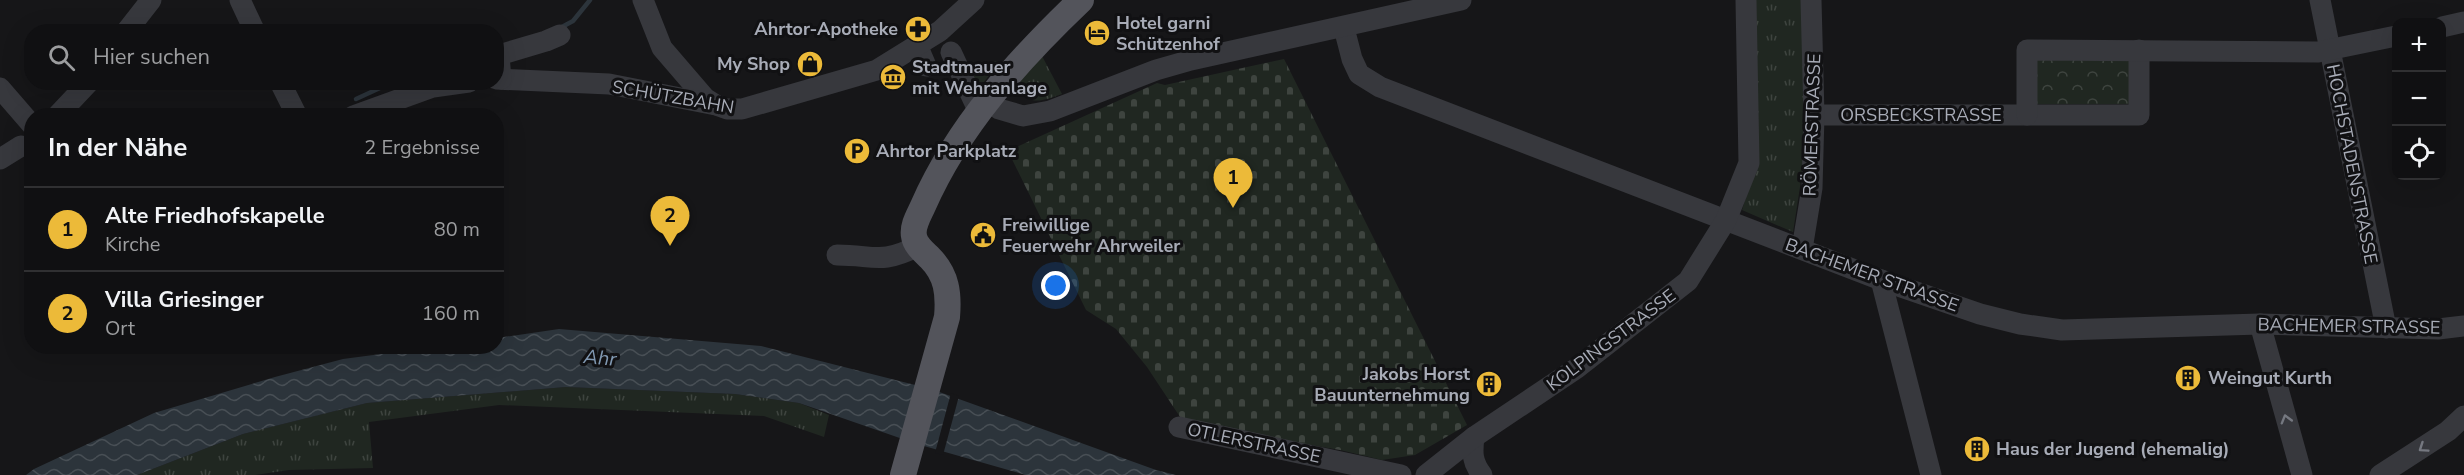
<!DOCTYPE html>
<html lang="de">
<meta charset="utf-8">
<style>
:root{--surface:#101012;--page:#19191b;--text:#f1f3f6;--muted:#9c9d9f;--line:#303032;--accent:#ecba39}
body{margin:0;font-family:"Nunito Sans",sans-serif;background:var(--page);color:var(--text)}
.controls{position:absolute;right:18px;top:18px;display:grid;overflow:hidden;border-radius:12px;box-shadow:0 6px 24px #0002}
.controls button{width:54px;height:54px;display:grid;place-items:center;padding:0;border:0;border-bottom:2px solid var(--line);background:var(--surface);color:var(--text);font:30px sans-serif}
.you{position:absolute;left:1056px;top:286px;width:21px;height:21px;margin:-15px;border:4px solid #fff;border-radius:50%;background:#1a73e8;box-shadow:0 0 0 9px #1a73e833}
.badge{display:grid;place-items:center;width:39px;height:39px;border-radius:50%;background:var(--accent);color:#111;font-size:20px;font-weight:700}
.pin{position:absolute;translate:-50% -50px;filter:drop-shadow(0 2px 3px #0008)}
.pin::after{content:'';position:absolute;top:32px;width:21px;height:18px;background:inherit;clip-path:polygon(0 0,100% 0,50% 100%)}
.list{margin:0;padding:0;list-style:none}
h2{display:flex;justify-content:space-between;align-items:center;height:78px;margin:0;padding:0 24px;font-size:26px}
h2 small{font-size:20px;font-weight:400;color:var(--muted)}
.list li{display:grid;grid-template-columns:39px 1fr auto;gap:18px;align-items:center;box-sizing:border-box;height:84px;padding:0 24px;border-top:2px solid var(--line)}
.list b{display:block;font-size:22px;white-space:nowrap}
.list p{margin:0;font-size:20px;white-space:nowrap;color:var(--muted)}
.list em{font-size:20px;font-style:normal;color:var(--muted)}
.icon{flex:none;width:33px;height:33px;fill:none;stroke:currentColor;stroke-width:2;stroke-linecap:round;stroke-linejoin:round}
.map{position:relative;flex:none;width:2464px;height:475px;overflow:hidden}
.search{position:absolute;background:var(--surface);box-shadow:0 6px 24px #0002;left:24px;top:24px;width:480px;height:66px;display:flex;align-items:center;gap:15px;box-sizing:border-box;padding:0 21px;border-radius:24px;color:var(--muted);font-size:22px}
.panel{position:absolute;background:var(--surface);box-shadow:0 6px 24px #0002;left:24px;top:108px;width:480px;height:246px;border-radius:24px}
.map>svg:first-child{display:block}
.grass{fill:url(#grass-tufts)}
.cemetery{fill:url(#cemetery-stones)}
.park{fill:url(#park-crowns)}
.water{fill:url(#water-waves)}
.pier{fill:#161618}
.lines{fill:none;stroke-linecap:round;stroke-linejoin:round}
.stream{stroke:#2c343b;stroke-width:4.5}
.minor{stroke:#37383d;stroke-width:21}
.major{stroke:#53545b;stroke-width:26}
.oneway{stroke:#757880}
.labels{text-anchor:middle;dominant-baseline:central;stroke-width:6;stroke-linejoin:round;paint-order:stroke}
.poi-label{font-size:18px;font-weight:bold;fill:#a8acb7;stroke:#111113;text-anchor:start}
.street-label{font-size:18px;fill:#a8acb7;stroke:#111113}
.water-label{font-size:20px;font-style:italic;fill:#8098b1;stroke:#111113}
</style>
<div class="map">
<svg width="2464" height="475" viewBox="0 0 2464 475">
<defs>
<pattern id="grass-tufts" width="24" height="20" patternUnits="userSpaceOnUse" patternTransform="scale(1.5)"><rect width="24" height="20" fill="#202721"/><path d="M3 7l-1-3M5 7V3M7 7l1-3M15 17l-1-3M17 17v-4M19 17l1-3" fill="none" stroke="#3e443f"/></pattern>
<pattern id="cemetery-stones" width="16" height="16" patternUnits="userSpaceOnUse" patternTransform="scale(1.5)"><rect width="16" height="16" fill="#202721"/><path d="M2 7V4a2 2 0 0 1 4 0v3zM10 15v-3a2 2 0 0 1 4 0v3z" fill="#3e443f"/></pattern>
<pattern id="park-crowns" width="20" height="18" patternUnits="userSpaceOnUse" patternTransform="scale(1.5)"><rect width="20" height="18" fill="#202721"/><path d="M2 6a3 3 0 1 1 6 0M12 15a3 3 0 1 1 6 0" fill="none" stroke="#3e443f"/></pattern>
<pattern id="water-waves" width="16" height="10" patternUnits="userSpaceOnUse" patternTransform="scale(1.5)"><rect width="16" height="10" fill="#2c343b"/><path d="M0 5q4-4 8 0t8 0" fill="none" stroke="#484f55"/></pattern>
</defs>
<rect width="100%" height="100%" fill="#161618"/>
<!-- grass -->
<g class="grass">
<polygon points="1756,0 1805,0 1804,161 1793,232 1742,210 1757,161"/>
<path d="M 1041,54 L 1062,94 C 1050,98 1029,108 1022,91 C 1020,87 1019,81 1021,77 C 1025,69 1035,61 1041,54 Z"/>
<polygon points="1000,61 984,82 976,83 965,65 969,62"/>
<polygon points="566,387 735,394 799,403 829,415 824,437 764,416 499,405 369,422 373,468 289,470 255,475 137,475 243,434 367,403"/>
</g>
<!-- cemetery -->
<polygon class="cemetery" points="1284,59 1467,425 1415,455 1382,460 1340,450 1184,423 1147,367 1116,329 1086,310 1008,151 1157,83 1165,85"/>
<!-- park -->
<rect class="park" x="2037" y="60" width="92" height="44"/>
<!-- water -->
<polygon class="water" points="559,329 761,346 931,389 1156,470 1176,475 1026,475 917,444 799,403 735,394 566,387 367,403 243,434 137,475 26,475 34,469 154,413 275,377 343,359 434,347 496,346 497,338"/>
<!-- pier -->
<polygon class="pier" points="951,393 959,396 943,455 935,453"/>
<g class="lines">
<!-- stream -->
<g class="stream">
<polyline points="560,28 573,21 590,0"/>
<polyline points="356,99 393,82"/>
</g>
<!-- minor -->
<g class="minor">
<polyline points="240,0 255,32"/>
<polyline points="643,0 662,48 705,98 716,105"/>
<polyline points="2320,0 2386,328"/>
<polyline points="2442,27 2464,22"/>
<polyline points="1344,28 1352,59 1359,74 1380,87 1881,280 1980,314 2020,324 2062,330 2260,324 2438,329 2464,326"/>
<polyline points="126,32 151,0"/>
<polyline points="917,45 926,66"/>
<polyline points="951,52 979,112"/>
<polyline points="496,79 609,84 716,105 727,109 742,109 877,70 940,31 974,0"/>
<polyline points="501,79 499,55 546,41 560,35"/>
<polyline points="280,82 297,116"/>
<polyline points="0,88 32,125"/>
<polyline points="988,101 999,109 1023,116 1050,111 1156,70 1191,60 1461,0"/>
<polyline points="1814,115 2139,115 2139,50"/>
<polyline points="2027,115 2027,50 2318,52 2396,36"/>
<polyline points="57,116 89,82"/>
<polyline points="353,116 433,87 469,82"/>
<polyline points="0,159 21,146"/>
<polyline points="1802,249 1812,188 1814,115 1811,0"/>
<path d="M 837,255 C 875,255 880,265 918,246"/>
<polyline points="1881,280 1931,475"/>
<polyline points="2260,324 2302,475"/>
<polyline points="1179,427 1401,475"/>
<path d="M 1474,437 C 1472,453 1472,462 1482,475"/>
<polyline points="1426,475 1474,437 1577,368 1688,281 1726,220 1749,163 1746,0"/>
<polyline points="2380,475 2448,431 2464,416"/>
</g>
<!-- major -->
<path class="major" d="M 903,475 L 947,317 C 949,294 947,275 930,258 C 924,252 915,245 914,236 C 912,226 919,215 923,206 C 958,126 1019,59 1081,0"/>
</g>
<!-- one-way arrows -->
<defs><path id="oneway-chevron" d="M-2-3.5L2.5 0L-2 3.5" fill="none" stroke-width="1.6" stroke-linecap="round" stroke-linejoin="round" transform="scale(1.5)"/></defs>
<g class="oneway">
<use href="#oneway-chevron" transform="translate(2286 419) rotate(-106)"/>
<use href="#oneway-chevron" transform="translate(2423 448) rotate(146)"/>
</g>
<!-- icons -->
<defs>
<symbol id="pharmacy-disc" viewBox="-11 -11 22 22"><circle r="9.5" fill="#ecba39" stroke="#111113"/><path d="M-2-6h4v4h4v4h-4v4h-4v-4h-4v-4h4Z" fill="#111"/></symbol>
<symbol id="hotel-disc" viewBox="-11 -11 22 22"><circle r="9.5" fill="#ecba39" stroke="#111113"/><path d="M-6-4.5h1.5V1H6V5H4.5V3h-9V5H-6ZM-4 0a1.8 1.8 0 1 1 3.6 0ZM.5 0V-2.5h3Q6-2.5 6 0Z" fill="#111"/></symbol>
<symbol id="shop-disc" viewBox="-11 -11 22 22"><circle r="9.5" fill="#ecba39" stroke="#111113"/><path d="M-5-2.5h2.3a2.7 3.5 0 0 1 5.4 0H5L5.5 6h-11ZM-1.5-2.5h3a1.5 2.3 0 0 0-3 0Z" fill="#111"/></symbol>
<symbol id="museum-disc" viewBox="-11 -11 22 22"><circle r="9.5" fill="#ecba39" stroke="#111113"/><path d="M0-6L6-3V-2H-6V-3ZM-5-1h2V3h-2ZM-1-1h2V3h-2ZM3-1h2V3H3ZM-6 4H6V6H-6Z" fill="#111"/></symbol>
<symbol id="parking-disc" viewBox="-11 -11 22 22"><circle r="9.5" fill="#ecba39" stroke="#111113"/><path d="M-3.5-5.5H1a3.5 3.5 0 0 1 0 7H-1V5.5H-3.5ZM-1-3.4V-.6H.8a1.4 1.4 0 0 0 0-2.8Z" fill="#111"/></symbol>
<symbol id="civic-disc" viewBox="-11 -11 22 22"><circle r="9.5" fill="#ecba39" stroke="#111113"/><path d="M-.6-6.5H3V-4.5H.6V-3L4-1V1h2V6H-6V1h2V-1L-.6-3ZM-1.2 2.5V6h2.4V2.5Z" fill="#111"/></symbol>
<symbol id="building-disc" viewBox="-11 -11 22 22"><circle r="9.5" fill="#ecba39" stroke="#111113"/><path d="M-4-6H4V6H1V3H-1V6H-4ZM-2.5-4.3h1.7v1.8h-1.7ZM.8-4.3h1.7v1.8H.8ZM-2.5-1h1.7V.8h-1.7ZM.8-1h1.7V.8H.8Z" fill="#111"/></symbol>
</defs>
<g fill-rule="evenodd">
<use href="#pharmacy-disc" x="903" y="14" width="30" height="30"/>
<use href="#hotel-disc" x="1082" y="18" width="30" height="30"/>
<use href="#shop-disc" x="795" y="49" width="30" height="30"/>
<use href="#museum-disc" x="878" y="62" width="30" height="30"/>
<use href="#parking-disc" x="842" y="136" width="30" height="30"/>
<use href="#civic-disc" x="968" y="220" width="30" height="30"/>
<use href="#building-disc" x="2173" y="363" width="30" height="30"/>
<use href="#building-disc" x="1474" y="369" width="30" height="30"/>
<use href="#building-disc" x="1962" y="434" width="30" height="30"/>
</g>
<g class="labels">
<!-- poi labels -->
<g class="poi-label">
<text x="1116" y="23">Hotel garni<tspan x="1116" dy="21">Schützenhof</tspan></text>
<text x="898" y="29" text-anchor="end">Ahrtor-Apotheke</text>
<text x="790" y="64" text-anchor="end">My Shop</text>
<text x="912" y="67">Stadtmauer<tspan x="912" dy="21">mit Wehranlage</tspan></text>
<text x="876" y="151">Ahrtor Parkplatz</text>
<text x="1002" y="225">Freiwillige<tspan x="1002" dy="21">Feuerwehr Ahrweiler</tspan></text>
<text x="1470" y="374" text-anchor="end">Jakobs Horst<tspan x="1470" dy="21">Bauunternehmung</tspan></text>
<text x="2208" y="378">Weingut Kurth</text>
<text x="1996" y="449">Haus der Jugend (ehemalig)</text>
</g>
<!-- street labels -->
<g class="street-label">
<text transform="translate(673 97) rotate(10)">SCHÜTZBAHN</text>
<text x="1921" y="115">ORSBECKSTRASSE</text>
<text transform="translate(1812 125) rotate(-88)">RÖMERSTRASSE</text>
<text transform="translate(2352 164) rotate(79)">HOCHSTADENSTRASSE</text>
<text transform="translate(1872 275) rotate(20)">BACHEMER STRASSE</text>
<text transform="translate(2349 326) rotate(1)">BACHEMER STRASSE</text>
<text transform="translate(1611 340) rotate(-37)">KOLPINGSTRASSE</text>
<text transform="translate(1254 443) rotate(12)">OTLERSTRASSE</text>
</g>
<!-- water labels -->
<g class="water-label">
<text transform="translate(600 358) rotate(5)">Ahr</text>
</g>
</g>
</svg>
<div class="controls">
<button>+</button>
<button>−</button>
<button><svg class="icon" aria-label="locate" viewBox="0 0 24 24"><circle cx="12" cy="12" r="6"/><path d="M12 2v4M12 18v4M2 12h4M18 12h4"/></svg></button>
</div>
<div class="you"></div>
<div class="pin badge" style="left:1233px;top:208px">1</div>
<div class="pin badge" style="left:670px;top:246px">2</div>
<div class="search"><svg class="icon" aria-label="search" viewBox="0 0 24 24"><circle cx="10" cy="10" r="6"/><path d="M15 15l6 6"/></svg>Hier suchen</div>
<section class="panel">
<h2>In der Nähe<small>2 Ergebnisse</small></h2>
<ul class="list">
<li><span class="badge">1</span><div><b>Alte Friedhofskapelle</b><p>Kirche</p></div><em>80 m</em></li>
<li><span class="badge">2</span><div><b>Villa Griesinger</b><p>Ort</p></div><em>160 m</em></li>
</ul>
</section>
</div>
